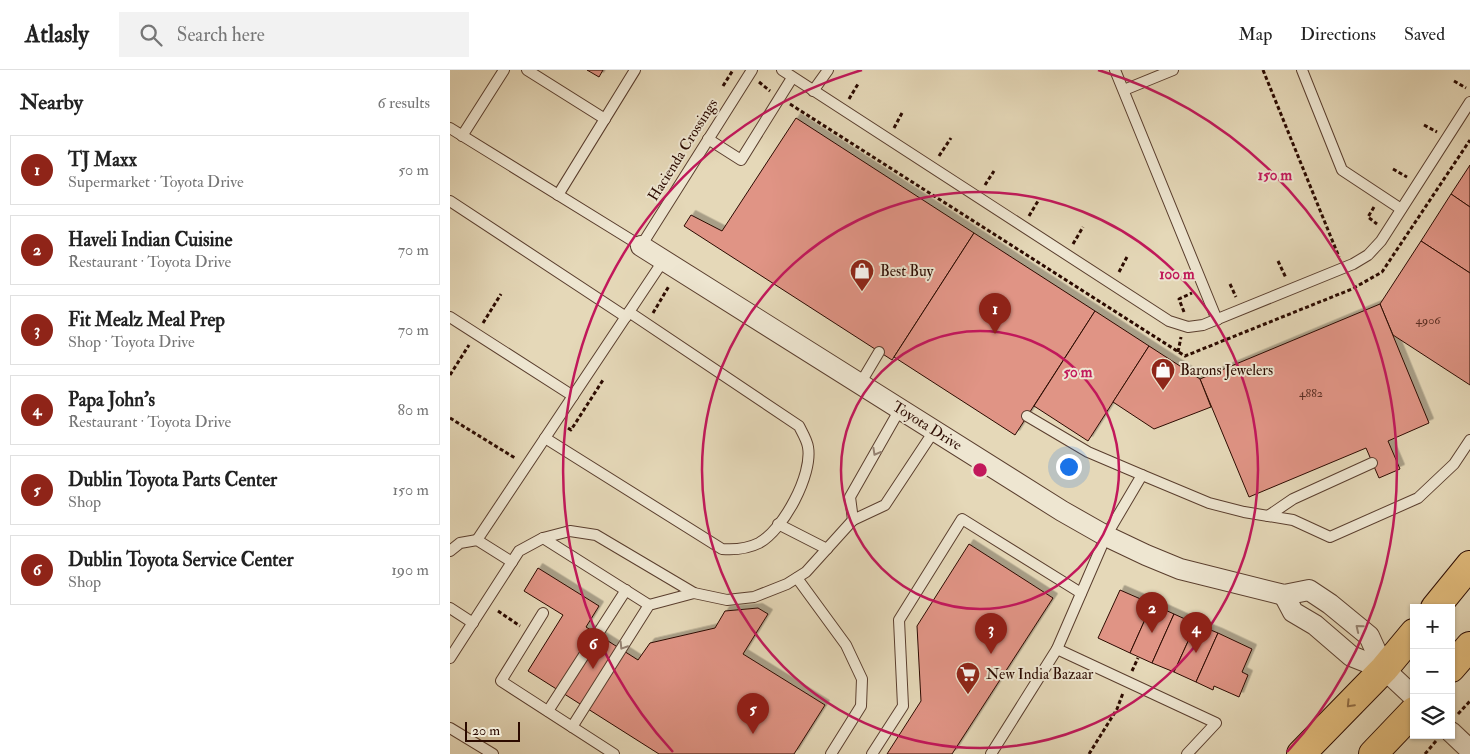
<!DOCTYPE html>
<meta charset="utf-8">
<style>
:root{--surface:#fff;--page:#f2f2f2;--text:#222;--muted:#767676;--line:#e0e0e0;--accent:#8f2418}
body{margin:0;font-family:"IM FELL Double Pica",serif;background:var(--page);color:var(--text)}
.controls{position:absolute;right:15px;bottom:15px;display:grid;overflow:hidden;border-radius:0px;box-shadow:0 1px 4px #0004}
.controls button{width:45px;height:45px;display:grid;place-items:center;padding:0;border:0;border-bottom:1px solid var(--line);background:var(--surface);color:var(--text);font:25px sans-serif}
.scale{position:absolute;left:15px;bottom:12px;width:55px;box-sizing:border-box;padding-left:5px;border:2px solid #2b0a00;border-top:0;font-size:14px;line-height:18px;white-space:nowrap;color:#2b0a00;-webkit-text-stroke:4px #eee6d1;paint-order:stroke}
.you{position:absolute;left:618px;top:396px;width:18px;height:18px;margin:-12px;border:4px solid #fff;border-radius:50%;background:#1a73e8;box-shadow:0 0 0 8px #1a73e833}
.badge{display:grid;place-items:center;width:32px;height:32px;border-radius:50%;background:var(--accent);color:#fff;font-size:16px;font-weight:700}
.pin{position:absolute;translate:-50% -41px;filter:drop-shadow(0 1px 2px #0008)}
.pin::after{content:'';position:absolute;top:26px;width:18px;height:15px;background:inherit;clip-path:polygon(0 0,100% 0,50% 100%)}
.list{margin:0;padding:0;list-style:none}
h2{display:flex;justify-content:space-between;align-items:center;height:65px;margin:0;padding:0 20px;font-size:21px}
h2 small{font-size:16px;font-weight:400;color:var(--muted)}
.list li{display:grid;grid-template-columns:32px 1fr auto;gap:15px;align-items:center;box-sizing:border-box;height:70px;margin:0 10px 10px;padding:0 10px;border:1px solid var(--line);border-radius:0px}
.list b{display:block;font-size:19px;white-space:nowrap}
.list p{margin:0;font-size:16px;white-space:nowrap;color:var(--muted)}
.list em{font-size:16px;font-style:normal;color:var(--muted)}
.icon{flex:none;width:28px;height:28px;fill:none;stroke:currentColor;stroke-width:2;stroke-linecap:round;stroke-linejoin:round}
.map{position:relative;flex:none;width:1020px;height:684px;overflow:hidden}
header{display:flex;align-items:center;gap:30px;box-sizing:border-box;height:70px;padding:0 25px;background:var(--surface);border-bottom:1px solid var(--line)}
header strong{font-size:24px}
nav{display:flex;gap:28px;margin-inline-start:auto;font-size:18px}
.search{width:350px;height:45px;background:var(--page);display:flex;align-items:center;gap:12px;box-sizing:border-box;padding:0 18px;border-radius:0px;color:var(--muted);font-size:19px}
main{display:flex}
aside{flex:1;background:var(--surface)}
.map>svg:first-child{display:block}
.building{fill:#e09485;stroke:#2b0a00;filter:url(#shadow)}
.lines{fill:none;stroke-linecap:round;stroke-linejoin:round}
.service-casing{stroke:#5a3e2e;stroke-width:12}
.minor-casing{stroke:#5a3e2e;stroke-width:22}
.primary-casing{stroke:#2b0a00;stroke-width:30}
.path{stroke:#2b0a00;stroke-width:3;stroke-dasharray:4 2.5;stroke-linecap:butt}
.service{stroke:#eee6d1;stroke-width:10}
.minor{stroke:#eee6d1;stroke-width:20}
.primary{stroke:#e2bc7c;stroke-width:28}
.oneway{stroke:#968373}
.oneway2{stroke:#906c44}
.ring{fill:none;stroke:#c2185b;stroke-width:2.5}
.labels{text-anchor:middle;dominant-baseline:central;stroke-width:4;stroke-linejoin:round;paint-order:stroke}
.number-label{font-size:12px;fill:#582c21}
.street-label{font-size:15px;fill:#2b0a00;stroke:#eee6d1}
.poi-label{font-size:15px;fill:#2b0a00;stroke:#eee6d1;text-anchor:start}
.centre{fill:#c2185b;stroke:#eee6d1;stroke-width:2.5}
.ring-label{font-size:15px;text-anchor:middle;font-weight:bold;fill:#c2185b;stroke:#eee6d1;stroke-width:4;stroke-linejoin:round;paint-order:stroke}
</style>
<header>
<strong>Atlasly</strong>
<div class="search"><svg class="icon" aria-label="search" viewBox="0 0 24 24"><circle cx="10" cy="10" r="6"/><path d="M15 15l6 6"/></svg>Search here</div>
<nav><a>Map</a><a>Directions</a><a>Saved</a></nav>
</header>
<main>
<aside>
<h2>Nearby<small>6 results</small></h2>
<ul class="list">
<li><span class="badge">1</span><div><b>TJ Maxx</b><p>Supermarket · Toyota Drive</p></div><em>50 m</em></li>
<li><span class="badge">2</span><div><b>Haveli Indian Cuisine</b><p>Restaurant · Toyota Drive</p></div><em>70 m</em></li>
<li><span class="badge">3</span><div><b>Fit Mealz Meal Prep</b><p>Shop · Toyota Drive</p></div><em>70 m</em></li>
<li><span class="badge">4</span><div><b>Papa John's</b><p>Restaurant · Toyota Drive</p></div><em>80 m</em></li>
<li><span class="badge">5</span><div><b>Dublin Toyota Parts Center</b><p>Shop</p></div><em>150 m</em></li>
<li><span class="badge">6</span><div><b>Dublin Toyota Service Center</b><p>Shop</p></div><em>190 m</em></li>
</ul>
</aside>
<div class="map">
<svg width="1020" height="684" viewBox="0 0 1020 684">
<defs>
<filter id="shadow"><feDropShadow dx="4.5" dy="-4.5" stdDeviation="0" flood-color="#0004"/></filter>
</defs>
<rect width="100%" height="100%" fill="#e5d8b8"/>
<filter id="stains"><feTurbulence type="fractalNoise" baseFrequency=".004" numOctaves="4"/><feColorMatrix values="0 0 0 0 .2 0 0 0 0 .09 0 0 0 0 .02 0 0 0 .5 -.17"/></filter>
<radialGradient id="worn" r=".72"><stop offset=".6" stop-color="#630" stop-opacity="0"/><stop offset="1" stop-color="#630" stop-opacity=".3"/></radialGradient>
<!-- building -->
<g class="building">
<polygon points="137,0 153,0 149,7"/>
<polygon points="346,48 524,163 442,290 234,156 241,145 272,161"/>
<polygon points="1020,95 1020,137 1001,124"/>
<polygon points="1001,124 1020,137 1020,203 971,171"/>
<polygon points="524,163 645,241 565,365 444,287"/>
<polygon points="971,171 1020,203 1020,315 943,265 930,234"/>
<polygon points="930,234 979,353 938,371 950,399 929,408 916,378 799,427 750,309"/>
<polygon points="645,241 699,276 638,371 584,336"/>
<polygon points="699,276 750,309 761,337 704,359 663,332"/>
<polygon points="519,474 603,528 502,684 437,684 471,631 467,556"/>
<polygon points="88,498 149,536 136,557 188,590 200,573 265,558 275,541 308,538 318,544 293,584 375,635 344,684 209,684 78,601 113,545 74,521"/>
<polygon points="670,520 702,534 680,583 648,568"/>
<polygon points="702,534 724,544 702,593 680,583"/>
<polygon points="724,544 746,554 724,602 702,593"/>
<polygon points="746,554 768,563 746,612 724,602"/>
<polygon points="768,563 802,579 792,602 798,605 789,627 764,616 763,620 746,612"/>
</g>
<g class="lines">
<defs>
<g id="service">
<polyline points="77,0 155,49"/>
<polyline points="332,0 719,251 738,257 753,255 903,194 918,185 931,171 1020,32"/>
<polyline points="665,0 767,250"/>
<polyline points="852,0 892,100 951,139"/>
<polyline points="674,20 723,0"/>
<polyline points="363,21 378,0"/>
<polyline points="0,58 191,176 302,0"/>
<polyline points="12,66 54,0"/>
<polyline points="258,69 291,90 342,8"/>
<polyline points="108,125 185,0"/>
<polyline points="0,131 176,247"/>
<polyline points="0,247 123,326"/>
<polyline points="410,314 429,282"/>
<polyline points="450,339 400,427 403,450 435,435 484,361"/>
<path d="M 95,368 L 272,479 C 285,480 297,479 309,473 C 333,460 363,405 358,377 C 357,370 352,362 349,356 L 179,242"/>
<polyline points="692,405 759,433 794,442 843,450 880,467 968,428 1004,394 1020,370"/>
<polyline points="818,446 843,429 922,393"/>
<polyline points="328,454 377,479"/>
<polyline points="93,468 199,535"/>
<polyline points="27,470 213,191"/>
<polyline points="0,481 10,473 27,470 62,492"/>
<polyline points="347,508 396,575 412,609 411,636 381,684"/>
<polyline points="0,538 23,553"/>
<polyline points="93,543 51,611 164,684"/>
<polyline points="607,579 766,653 737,684"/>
<polyline points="0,588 69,481 93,468 120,461 146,465 244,523 277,530 304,527 337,514 356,502 403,450"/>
<polyline points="98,641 176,520"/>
<polyline points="122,657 199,535 244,523"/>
<polyline points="0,658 43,684"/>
<polyline points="422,684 453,636 449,550 512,449 631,523"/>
<polyline points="541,684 607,579 656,466 692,405 638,382 577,346"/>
</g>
<g id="minor">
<polyline points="191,176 612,441 656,466 696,485 730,499 834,525 859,520 880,534 919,566 934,599"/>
<polyline points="834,525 843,542 865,555 901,586 934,599 964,627"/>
<polyline points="1001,662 1020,680"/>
</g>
<g id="primary">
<polyline points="985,538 1020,495"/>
<polyline points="1001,598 1020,576"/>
<polyline points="851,684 934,599 964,563"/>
<polyline points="923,684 964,641"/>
</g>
</defs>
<!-- service casing -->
<use href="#service" class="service-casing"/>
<!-- minor casing -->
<use href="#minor" class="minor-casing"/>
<!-- primary casing -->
<use href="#primary" class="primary-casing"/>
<!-- path -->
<g class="path">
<polyline points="813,0 889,187"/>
<polyline points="1004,11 1016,18"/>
<polyline points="309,12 320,21"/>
<polyline points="273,16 283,0"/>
<polyline points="399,29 408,14"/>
<polyline points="340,34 735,286 902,219 932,202 1020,70"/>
<polyline points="974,55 987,62"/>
<polyline points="444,58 452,43"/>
<polyline points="489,86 501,68"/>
<polyline points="943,99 957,107"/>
<polyline points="535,115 544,101"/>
<polyline points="924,137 918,147 927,154"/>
<polyline points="579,146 588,131"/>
<polyline points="623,174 633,157"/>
<polyline points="828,191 836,208"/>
<polyline points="669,202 678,185"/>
<polyline points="780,214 786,227"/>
<polyline points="734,242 729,229 742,223"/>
<polyline points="203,243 219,216"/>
<polyline points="33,253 51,224"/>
<polyline points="728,282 731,267"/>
<polyline points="0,305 19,275"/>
<polyline points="0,348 65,388"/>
<polyline points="118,358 121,360 153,310"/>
<polyline points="48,541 70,556"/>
<polyline points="682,601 688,588"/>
<polyline points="1008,644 1020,631"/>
<polyline points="639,684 667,639 673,623"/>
<polyline points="975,684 986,671"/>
</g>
<!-- service -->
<use href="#service" class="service"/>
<!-- minor -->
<use href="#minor" class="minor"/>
<!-- primary -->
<use href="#primary" class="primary"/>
</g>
<!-- one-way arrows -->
<defs><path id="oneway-chevron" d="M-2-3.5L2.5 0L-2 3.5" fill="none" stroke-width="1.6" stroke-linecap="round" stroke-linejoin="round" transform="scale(1.25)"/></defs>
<g class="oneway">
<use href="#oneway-chevron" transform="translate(426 382) rotate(119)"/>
<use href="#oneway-chevron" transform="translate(909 558) rotate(-141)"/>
<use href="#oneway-chevron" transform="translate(173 576) rotate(122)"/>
</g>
<use class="oneway2" href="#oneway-chevron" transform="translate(900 634) rotate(134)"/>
<!-- distance rings -->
<g class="ring">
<circle cx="530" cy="400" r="139"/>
<circle cx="530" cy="400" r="278"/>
<path d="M223 682A417 417 0 0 1 412 0M648 0A417 417 0 0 1 837 682"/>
</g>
<!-- icons -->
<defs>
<symbol id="shop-pin" viewBox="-11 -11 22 30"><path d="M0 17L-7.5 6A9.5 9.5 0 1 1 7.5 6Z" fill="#8f2418" stroke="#eee6d1"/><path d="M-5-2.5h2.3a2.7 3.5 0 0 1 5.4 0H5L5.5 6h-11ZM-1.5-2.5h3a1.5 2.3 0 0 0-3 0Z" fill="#fff"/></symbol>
<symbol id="supermarket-pin" viewBox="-11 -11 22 30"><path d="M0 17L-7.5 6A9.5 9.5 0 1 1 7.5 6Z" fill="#8f2418" stroke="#eee6d1"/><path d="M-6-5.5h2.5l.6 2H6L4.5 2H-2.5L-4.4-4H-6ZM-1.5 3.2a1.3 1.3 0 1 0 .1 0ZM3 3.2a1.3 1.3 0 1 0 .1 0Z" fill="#fff"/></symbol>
</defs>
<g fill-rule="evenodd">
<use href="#shop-pin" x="398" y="187" width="28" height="38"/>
<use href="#shop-pin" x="699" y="286" width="28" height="38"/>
<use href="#supermarket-pin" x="504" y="590" width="28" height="38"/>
</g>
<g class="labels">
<!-- number labels -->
<g class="number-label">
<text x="978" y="250">4906</text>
<text x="861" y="323">4882</text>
</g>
<!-- street labels -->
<g class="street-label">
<text transform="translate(233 80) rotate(-58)">Hacienda Crossings</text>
<text transform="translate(477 356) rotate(32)">Toyota Drive</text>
</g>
<!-- poi labels -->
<g class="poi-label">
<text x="430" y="201">Best Buy</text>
<text x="730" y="300">Barons Jewelers</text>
<text x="536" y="604">New India Bazaar</text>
</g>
</g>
<circle cx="530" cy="400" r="8" class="centre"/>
<g class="ring-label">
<text x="825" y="110">150 m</text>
<text x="727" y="209">100 m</text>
<text x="628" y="307">50 m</text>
</g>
<rect width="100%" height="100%" filter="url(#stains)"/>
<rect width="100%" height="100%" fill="url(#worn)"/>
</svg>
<div class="controls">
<button>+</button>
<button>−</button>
<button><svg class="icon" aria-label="layers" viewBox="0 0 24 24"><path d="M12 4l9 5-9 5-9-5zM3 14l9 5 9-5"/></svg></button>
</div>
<div class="scale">20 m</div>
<div class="you"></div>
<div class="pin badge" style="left:545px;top:264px">1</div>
<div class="pin badge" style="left:702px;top:563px">2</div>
<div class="pin badge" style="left:541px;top:584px">3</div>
<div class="pin badge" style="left:746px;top:583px">4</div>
<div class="pin badge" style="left:303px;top:664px">5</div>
<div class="pin badge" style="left:143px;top:599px">6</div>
</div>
</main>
